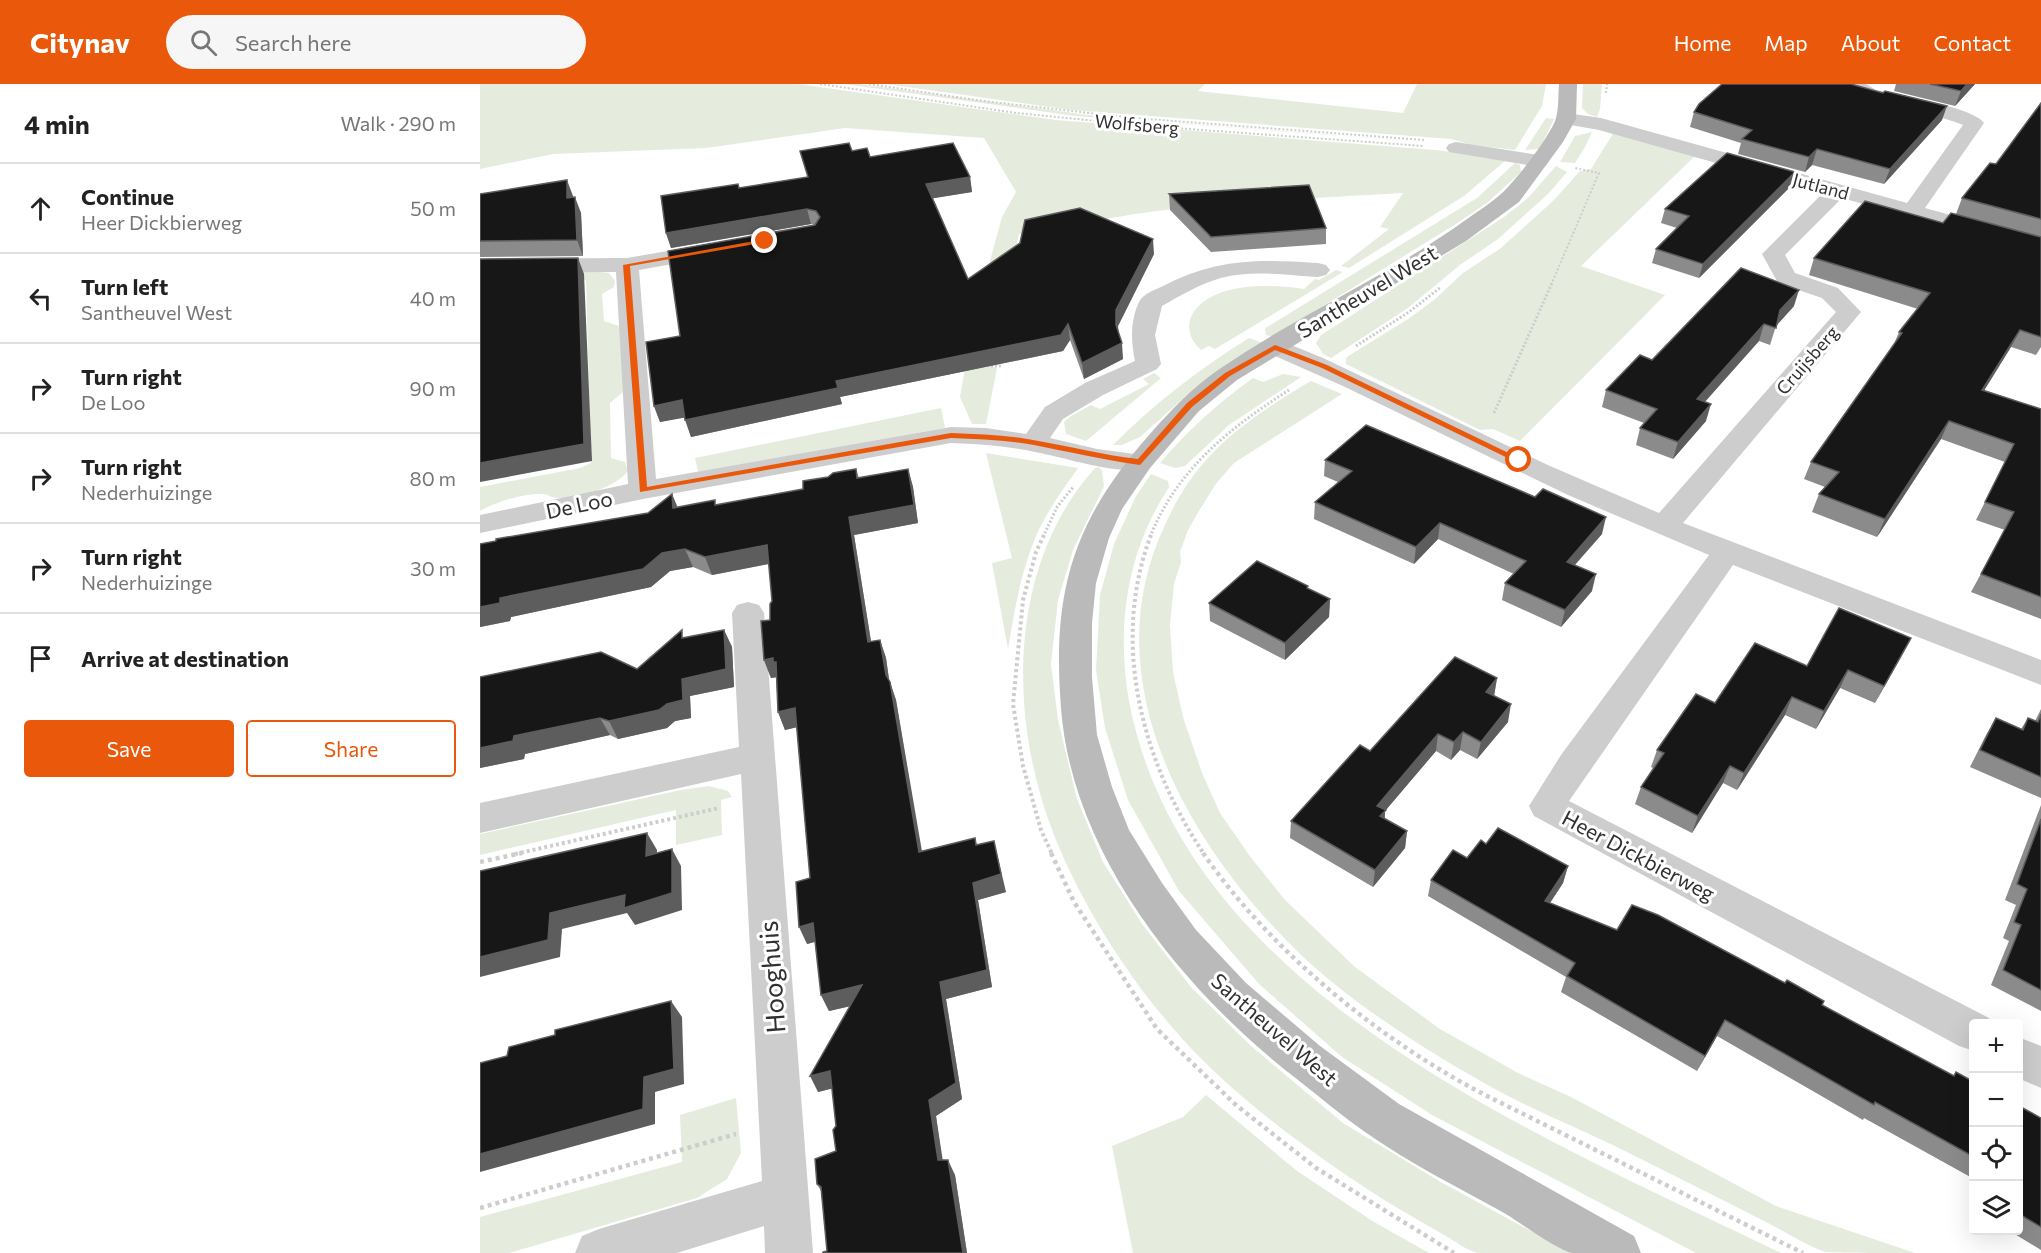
<!DOCTYPE html>
<meta charset="utf-8">
<style>
:root{--surface:#fff;--page:#f6f6f6;--text:#222;--muted:#767676;--line:#e0e0e0;--accent:#ea580c}
body{margin:0;font-family:Commissioner,sans-serif;background:var(--page);color:var(--text)}
.controls{position:absolute;right:18px;bottom:18px;display:grid;overflow:hidden;border-radius:6px;box-shadow:0 6px 24px #0002}
.controls button{width:54px;height:54px;display:grid;place-items:center;padding:0;border:0;border-bottom:2px solid var(--line);background:var(--surface);color:var(--text);font:30px sans-serif}
.stop{position:absolute;width:18px;height:18px;margin:-14px;border:4px solid #ea580c;border-radius:50%;background:#fff}
.stop.end{background:#ea580c;border-color:#fff;box-shadow:0 2px 6px #0008}
.list{margin:0;padding:0;list-style:none}
h2{display:flex;justify-content:space-between;align-items:center;height:78px;margin:0;padding:0 24px;font-size:26px}
h2 small{font-size:20px;font-weight:400;color:var(--muted)}
.list li{display:grid;grid-template-columns:39px 1fr auto;gap:18px;align-items:center;box-sizing:border-box;height:90px;padding:0 24px;border-top:2px solid var(--line)}
.list b{display:block;font-size:22px;white-space:nowrap}
.list p{margin:0;font-size:20px;white-space:nowrap;color:var(--muted)}
.list em{font-size:20px;font-style:normal;color:var(--muted)}
.actions{display:flex;gap:12px;padding:18px 24px}
.actions a{flex:1;padding:14px 0;border:2px solid var(--accent);border-radius:6px;text-align:center;font-size:21px;color:var(--accent)}
.actions .main{background:var(--accent);color:#fff}
.icon{flex:none;width:33px;height:33px;fill:none;stroke:currentColor;stroke-width:2;stroke-linecap:round;stroke-linejoin:round}
.map{position:relative;flex:none;width:1561px;height:1169px;overflow:hidden}
header{display:flex;align-items:center;gap:36px;box-sizing:border-box;height:84px;padding:0 30px;background:var(--accent);color:#fff}
header strong{font-size:28px}
nav{display:flex;gap:33px;margin-inline-start:auto;font-size:21px}
.search{width:420px;height:54px;background:var(--page);display:flex;align-items:center;gap:15px;box-sizing:border-box;padding:0 21px;border-radius:33px;color:var(--muted);font-size:22px}
main{display:flex}
aside{flex:1;background:var(--surface)}
.map>svg:first-child{display:block}
.green{fill:#e5ecde}
.lines{fill:none;stroke-linecap:round;stroke-linejoin:round}
.path-far3{stroke:#cdcdcd;stroke-width:2;stroke-dasharray:2 2;stroke-linecap:butt}
.path-far2{stroke:#cdcdcd;stroke-width:3;stroke-dasharray:2 2;stroke-linecap:butt}
.path-far1{stroke:#cdcdcd;stroke-width:4;stroke-dasharray:3 3;stroke-linecap:butt}
.path{stroke:#cdcdcd;stroke-width:4.5;stroke-dasharray:4 4;stroke-linecap:butt}
.street{fill:#cdcdcd;fill-rule:evenodd}
.secondary{fill:#bababa;fill-rule:evenodd}
.wall{fill:#8b8b8b}
.shaded-wall{fill:#5d5d5d}
.building{fill:#171717;stroke:#5d5d5d;stroke-width:1.5}
.route{fill:#ea580c}
.labels{text-anchor:middle;dominant-baseline:central;stroke-width:6;stroke-linejoin:round;paint-order:stroke}
.far-street-label{font-size:18px;fill:#303030;stroke:#fff}
.street-label{font-size:21px;fill:#303030;stroke:#fff}
.near-street-label{font-size:26px;fill:#303030;stroke:#fff}
</style>
<header>
<strong>Citynav</strong>
<div class="search"><svg class="icon" aria-label="search" viewBox="0 0 24 24"><circle cx="10" cy="10" r="6"/><path d="M15 15l6 6"/></svg>Search here</div>
<nav><a>Home</a><a>Map</a><a>About</a><a>Contact</a></nav>
</header>
<main>
<aside>
<h2>4 min<small>Walk · 290 m</small></h2>
<ul class="list">
<li><svg class="icon" aria-label="ahead" viewBox="0 0 24 24"><path d="M12 20V5M6 11l6-6 6 6"/></svg><div><b>Continue</b><p>Heer Dickbierweg</p></div><em>50 m</em></li>
<li><svg class="icon" aria-label="left" viewBox="0 0 24 24"><path d="M17 20v-9H6M10 6l-5 5 5 5"/></svg><div><b>Turn left</b><p>Santheuvel West</p></div><em>40 m</em></li>
<li><svg class="icon" aria-label="right" viewBox="0 0 24 24"><path d="M7 20v-9h11M14 6l5 5-5 5"/></svg><div><b>Turn right</b><p>De Loo</p></div><em>90 m</em></li>
<li><svg class="icon" aria-label="right" viewBox="0 0 24 24"><path d="M7 20v-9h11M14 6l5 5-5 5"/></svg><div><b>Turn right</b><p>Nederhuizinge</p></div><em>80 m</em></li>
<li><svg class="icon" aria-label="right" viewBox="0 0 24 24"><path d="M7 20v-9h11M14 6l5 5-5 5"/></svg><div><b>Turn right</b><p>Nederhuizinge</p></div><em>30 m</em></li>
<li><svg class="icon" aria-label="arrive" viewBox="0 0 24 24"><path d="M6 21V4h12l-3 4 3 4H6"/></svg><div><b>Arrive at destination</b></div></li>
</ul>
<div class="actions"><a class="main">Save</a><a>Share</a></div>
</aside>
<div class="map">
<svg width="1561" height="1169" viewBox="0 0 1561 1169">
<rect width="100%" height="100%" fill="#fff"/>
<!-- green -->
<g class="green">
<polygon points="0,0 318,0 576,36 955,66 998,71 1025,77 984,112 869,184 861,182 909,145 900,143 923,109 731,120 655,130 539,150 510,282 517,284 506,340 492,340 480,313 493,239 522,133 536,108 504,54 365,44 226,64 73,70 0,85"/>
<polygon points="364,0 379,0 631,34 959,59 595,32"/>
<polygon points="406,0 725,0 718,7 923,29 937,0 1066,0 1062,22 1035,66 992,61 971,55 591,26"/>
<polygon points="1103,0 1122,0 1120,25 1117,33 1108,30 1102,24"/>
<polygon points="1066,34 1074,35 1063,58 1058,65 1045,66"/>
<polygon points="1112,48 1105,63 1095,79 1080,78 1095,52"/>
<polygon points="1134,48 1216,71 1101,182 1185,211 1040,357 1013,345 1000,346 866,280 866,274 870,271 928,235 954,216 983,189 1021,164 1074,116 1100,87 1111,85"/>
<polygon points="1035,79 1040,81 1041,88 1007,119 979,138 793,253 786,251 785,245 787,243 997,114"/>
<polygon points="1076,82 1087,88 1068,110 1018,155 980,181 928,224 851,274 843,270 836,259 841,251 1024,133 1048,114"/>
<path d="M 99,186 L 129,189 L 135,197 L 134,203 L 122,210 L 124,237 L 139,242 L 141,247 L 143,308 L 130,319 L 131,374 L 145,378 L 148,387 C 137,403 95,416 76,414 C 71,413 67,410 62,410 C 44,409 15,418 0,427 L 0,403 L 100,384 L 111,379 L 106,196 L 0,214 Z"/>
<path d="M 856,186 L 863,188 L 735,265 L 729,262 L 721,266 C 711,257 706,245 711,233 C 728,197 792,200 824,205 L 835,195 L 839,196 Z"/>
<path d="M 769,254 L 783,259 L 716,303 L 660,353 L 642,361 L 633,361 C 675,319 719,285 769,254 Z"/>
<polygon points="674,289 681,294 606,357 586,350 584,338 591,332 611,321 620,325 669,300 663,295"/>
<path d="M 803,290 L 821,293 L 749,341 L 705,382 L 695,384 L 680,379 C 708,346 738,319 773,294 L 783,298 Z"/>
<path d="M 831,297 L 862,310 L 754,379 L 735,401 L 719,427 L 708,446 L 700,468 L 701,478 L 694,500 L 690,541 L 693,588 L 703,633 L 722,689 L 740,729 L 769,771 L 805,816 L 875,883 L 960,945 L 1038,989 L 1091,1013 L 1296,1122 L 1435,1169 C 1415,1169 1360,1169 1345,1168 C 1323,1160 1303,1146 1282,1136 C 1235,1112 1187,1088 1139,1064 C 1102,1046 1063,1030 1026,1011 C 959,975 874,922 819,869 C 708,761 611,596 685,441 C 695,418 709,395 726,376 C 754,344 794,319 831,297 Z"/>
<polygon points="461,324 465,344 218,388 215,374"/>
<path d="M 506,369 L 598,384 C 580,410 561,435 551,465 C 539,497 534,531 528,565 L 512,479 L 532,474 Z"/>
<path d="M 619,383 L 622,387 L 624,402 L 593,466 L 578,516 L 571,580 L 578,636 L 597,715 L 623,778 L 662,840 L 711,903 L 771,962 L 863,1039 L 959,1097 L 1091,1169 C 1069,1169 1047,1169 1025,1169 C 1016,1169 1006,1169 998,1169 C 987,1167 974,1156 964,1151 C 931,1132 898,1113 866,1091 C 804,1048 741,1001 691,942 C 645,889 600,817 574,751 C 528,634 527,482 615,384 Z"/>
<path d="M 671,390 L 688,397 L 689,403 C 647,467 636,542 649,617 C 704,910 1063,1053 1301,1169 L 1216,1169 L 952,1031 L 862,973 L 779,900 L 699,807 L 648,716 L 625,644 L 616,586 L 620,511 L 634,460 L 656,412 Z"/>
<polygon points="229,702 248,707 252,713 241,716 242,751 196,761 196,726 0,771 0,750 201,706"/>
<polygon points="726,1011 817,1087 894,1138 949,1169 653,1169 632,1062 703,1033"/>
<polygon points="256,1014 261,1069 247,1095 217,1114 29,1169 0,1169 0,1133 202,1078 200,1031"/>
</g>
<g class="lines">
<!-- path-far3 -->
<g class="path-far3">
<polyline points="340,0 536,29 667,42 943,62"/>
<polyline points="389,0 503,17 654,34 944,56"/>
<polyline points="1126,9 1127,0"/>
<polyline points="1071,201 1119,89 1095,84"/>
</g>
<!-- path-far2 -->
<g class="path-far2">
<polyline points="876,262 929,228 961,203"/>
<polyline points="513,277 512,282 521,282"/>
<polyline points="1014,329 1072,199"/>
<polyline points="563,453 577,423 594,402"/>
<path d="M 670,453 C 697,385 750,344 809,306"/>
</g>
<!-- path-far1 -->
<g class="path-far1">
<polyline points="564,451 556,468 543,516 533,620 543,682 561,746 572,770"/>
<path d="M 671,451 C 630,558 662,678 724,770"/>
<polyline points="35,770 239,724"/>
</g>
<!-- path -->
<g class="path">
<polyline points="571,769 594,818 677,945 756,1021 836,1084 974,1169"/>
<path d="M 723,769 C 792,869 903,959 1011,1014 L 1323,1169"/>
<polyline points="0,778 42,769"/>
<polyline points="0,1124 256,1050"/>
</g>
<!-- street -->
<g class="street">
<path d="M 1364,0 L 1386,0 L 1396,6 C 1418,11 1493,23 1504,39 L 1445,124 L 1561,156 L 1561,170 L 1362,114 L 1305,171 L 1315,189 L 1358,204 L 1381,228 L 1203,439 L 1561,576 L 1561,601 L 1253,481 L 1089,717 L 1509,934 L 1511,940 L 1494,940 L 1494,967 L 1479,962 L 1054,732 L 1049,722 L 1081,671 L 1229,471 L 1088,411 L 863,302 L 786,268 L 782,263 L 786,258 L 795,255 L 804,258 L 843,274 L 1070,382 L 1179,429 L 1356,228 L 1342,214 L 1298,199 L 1282,170 L 1343,109 L 1119,46 L 1079,39 L 1076,35 L 1079,31 L 1086,29 L 1121,34 L 1427,119 L 1483,41 C 1455,28 1379,22 1364,0 Z"/>
<polygon points="976,58 1059,71 1066,73 1069,77 1066,81 1059,83 969,68 966,64 969,60"/>
<path d="M 234,159 L 242,161 L 245,166 L 242,171 L 159,186 L 176,395 L 471,343 L 506,344 L 546,350 L 565,323 L 605,299 L 655,277 C 651,257 650,237 659,218 C 663,210 674,206 681,203 C 736,174 778,175 838,179 L 846,181 L 850,186 L 846,191 L 838,193 C 806,191 772,186 741,194 C 720,200 701,211 682,222 L 675,251 L 681,280 L 677,285 L 623,311 L 583,335 L 570,354 L 617,365 L 670,372 L 674,378 L 670,384 C 637,392 588,374 555,368 C 527,362 499,360 471,359 L 163,415 L 0,449 L 0,431 L 148,400 L 136,188 L 0,189 L 0,175 L 147,174 Z"/>
<polygon points="268,518 279,521 284,529 333,1169 285,1169 284,1142 197,1169 95,1169 102,1152 119,1145 282,1097 261,690 0,749 0,719 259,663 252,529 257,521"/>
<polygon points="1538,953 1561,962 1561,1004 1538,994"/>
</g>
<!-- secondary -->
<path class="secondary" d="M 1079,0 L 1097,0 L 1096,35 L 1083,58 L 1039,118 L 986,157 L 757,296 L 719,327 L 670,384 L 642,425 L 629,454 L 616,499 L 612,539 L 612,593 L 617,651 L 632,703 L 649,746 L 682,799 L 716,846 L 766,899 L 840,962 L 919,1020 L 1154,1152 L 1161,1169 C 1145,1169 1106,1169 1092,1169 C 1078,1166 1040,1139 1026,1130 C 979,1104 929,1079 885,1048 C 862,1032 840,1013 818,996 C 705,909 592,772 581,624 C 572,508 592,438 670,350 C 691,326 712,304 738,286 C 818,231 908,192 987,135 C 998,127 1011,119 1021,110 C 1034,99 1072,50 1076,34 C 1079,24 1078,11 1079,0 Z"/>
</g>
<!-- wall -->
<g class="wall">
<polygon points="1416,0 1495,0 1475,22 1414,7"/>
<polygon points="1561,19 1561,263 1556,271 1531,263 1504,306 1561,325 1561,535 1491,508 1525,446 1496,436 1525,378 1461,355 1397,453 1332,428 1339,410 1345,403 1324,395 1331,378 1414,260 1419,248 1438,225 1329,191 1334,174 1463,139 1476,130 1482,114 1516,80"/>
<polygon points="1214,28 1462,36 1404,100 1332,81 1325,88 1258,70 1261,59 1210,43"/>
<polygon points="372,67 390,73 490,93 492,108 453,114 488,195 674,170 638,242 643,275 604,295 590,256 583,267 360,313 362,320 211,353 205,333 180,338 174,322 200,252 335,141 331,140 191,164 186,149 259,104 327,93"/>
<polygon points="1315,88 1311,102 1219,194 1172,179 1176,165 1197,144 1181,139 1185,125"/>
<polygon points="0,110 93,112 101,129 103,172 0,173"/>
<polygon points="689,110 846,144 846,160 731,168 690,126"/>
<polygon points="1314,222 1296,242 1290,261 1279,257 1225,318 1226,337 1193,375 1156,361 1160,344 1164,339 1122,323 1126,306 1172,276"/>
<polygon points="845,376 1122,450 1095,481 1112,507 1081,543 1022,516 1025,499 1034,490 958,455 934,480 834,435 835,418 858,398 844,392"/>
<polygon points="376,385 379,394 428,385 433,403 438,439 374,451 391,558 400,556 406,574 409,596 416,616 441,767 495,754 497,761 526,808 498,816 512,903 466,915 482,1015 456,1032 462,1076 475,1091 487,1169 343,1169 347,1167 341,1107 337,1100 356,1067 356,1042 352,1004 338,1008 370,922 349,927 341,911 335,858 327,860 330,794 317,643 305,646 298,628 296,593 291,594 284,576 292,517 289,480 232,491 213,483 190,487 171,503 31,533 30,537 0,543 0,460 168,429 192,410 197,423 237,421 323,405 348,393"/>
<polygon points="828,505 850,515 849,533 805,576 730,537 729,519"/>
<polygon points="244,546 252,563 254,603 210,612 211,634 195,637 187,644 138,655 130,651 45,670 44,675 0,684 0,593 157,585 205,554"/>
<polygon points="1422,571 1395,619 1360,604 1336,645 1305,631 1257,706 1243,699 1212,749 1155,720 1161,703 1173,684 1171,683 1177,666 1327,582"/>
<polygon points="1017,594 1014,612 1028,638 997,675 980,666 971,676 956,667 905,727 905,735 927,747 925,764 893,803 810,754 811,737 890,667"/>
<polygon points="1561,625 1561,714 1490,683 1506,651 1516,634 1541,645 1548,634 1555,637"/>
<polygon points="1561,721 1561,927 1511,901 1529,857 1523,854 1536,821 1525,816"/>
<polygon points="1006,760 1088,782 1083,799 1070,819 1137,846 1342,921 1473,992 1476,988 1494,998 1494,1095 1384,1034 1383,1036 1237,952 1217,987 1081,908 1086,893 948,812 951,796 987,774"/>
<polygon points="1539,1022 1561,1034 1561,1166 1528,1146 1539,1146"/>
</g>
<!-- shaded-wall -->
<g class="shaded-wall">
<polygon points="1487,0 1495,0 1475,22 1481,7"/>
<polygon points="1467,22 1462,36 1404,100 1410,85"/>
<polygon points="1337,65 1332,81 1325,88 1329,73"/>
<polygon points="1315,88 1311,102 1219,194 1223,180"/>
<polygon points="490,93 492,108 449,115 446,100"/>
<polygon points="87,96 93,112 94,130 87,114"/>
<polygon points="95,113 101,129 103,172 97,156"/>
<polygon points="327,125 331,140 191,164 186,149"/>
<polygon points="673,155 674,170 638,242 638,257 636,226"/>
<polygon points="98,174 104,190 112,377 0,398 0,379"/>
<polygon points="1319,206 1314,222 1295,243 1300,226"/>
<polygon points="588,240 590,256 583,267 360,313 362,320 211,353 205,336 356,297"/>
<polygon points="1284,240 1279,257 1212,332 1217,315"/>
<polygon points="1540,246 1531,263 1494,323 1502,306"/>
<polygon points="642,259 643,275 604,295 602,279"/>
<polygon points="202,316 208,333 180,338 174,322"/>
<polygon points="1231,320 1226,337 1193,375 1198,358"/>
<polygon points="1469,337 1461,355 1397,453 1405,435"/>
<polygon points="428,385 433,403 438,439 374,451 394,576 388,558 369,433"/>
<polygon points="192,410 200,429 193,424"/>
<polygon points="1126,433 1122,450 1083,494 1087,478"/>
<polygon points="960,439 958,455 934,480 936,463"/>
<polygon points="287,461 293,479 232,491 225,473"/>
<polygon points="205,465 213,483 190,487 171,503 31,533 30,537 0,543 0,523 20,514 182,469"/>
<polygon points="1116,490 1112,507 1081,543 1085,526"/>
<polygon points="850,515 849,533 805,576 805,559"/>
<polygon points="244,546 252,563 254,603 210,612 211,634 195,637 187,644 138,655 129,637 202,595"/>
<polygon points="1431,554 1422,571 1395,619 1404,602"/>
<polygon points="400,556 406,574 411,609 406,591"/>
<polygon points="293,574 296,578 299,593 291,594 284,576"/>
<polygon points="1368,586 1360,604 1336,645 1344,627"/>
<polygon points="1017,594 1014,612 1006,608"/>
<polygon points="410,598 416,616 445,785 439,768"/>
<polygon points="1312,613 1305,631 1257,706 1264,689"/>
<polygon points="1031,620 1028,638 997,675 1001,658"/>
<polygon points="315,624 322,642 305,646 298,628"/>
<polygon points="120,634 130,651 45,670 44,675 0,684 0,664 34,652"/>
<polygon points="983,648 980,666 971,676 974,658"/>
<polygon points="958,650 956,667 905,727 904,743 897,722"/>
<polygon points="1250,682 1243,699 1212,749 1218,732"/>
<polygon points="927,747 925,764 893,803 895,786"/>
<polygon points="167,749 177,766 176,789 166,772"/>
<polygon points="514,757 526,808 498,816 512,903 466,915 482,1015 456,1032 465,1091 458,1076 449,1016 460,898 493,799"/>
<polygon points="192,765 201,782 202,826 155,841 147,829 82,845 80,873 0,893 0,873 70,829"/>
<polygon points="1088,782 1083,799 1060,834 1065,817"/>
<polygon points="333,839 341,856 327,860 319,843"/>
<polygon points="382,901 389,918 349,927 341,911"/>
<polygon points="191,917 202,933 204,1000 175,1008 175,1040 0,1088 0,1070 164,993"/>
<polygon points="1245,936 1237,952 1217,987 1225,972"/>
<polygon points="350,987 359,1003 338,1008 330,992"/>
<polygon points="468,1076 475,1091 487,1169 483,1169"/>
</g>
<!-- building -->
<g class="building">
<polygon points="1242,0 1371,0 1403,9 1405,7 1467,22 1410,85 1337,65 1329,73 1262,55 1272,46 1214,28 1219,20"/>
<polygon points="1450,0 1487,0 1481,7"/>
<polygon points="1561,19 1561,135 1482,114 1510,79 1516,80"/>
<polygon points="369,59 372,67 387,64 390,73 473,59 490,93 446,100 488,195 540,159 545,136 600,124 673,155 636,226 636,241 642,259 602,279 588,240 581,251 356,297 358,304 205,336 202,316 174,322 166,258 200,252 188,167 335,141 340,133 336,127 327,125 186,149 181,112 258,100 259,104 328,93 320,67"/>
<polygon points="1247,69 1315,88 1223,180 1176,165 1209,132 1185,125"/>
<polygon points="87,96 87,114 95,113 97,156 0,157 0,110"/>
<polygon points="829,101 846,144 731,153 689,110"/>
<polygon points="1385,117 1463,139 1471,129 1561,153 1561,253 1540,246 1502,306 1561,325 1561,513 1501,490 1534,428 1505,418 1534,360 1469,337 1405,435 1339,410 1359,388 1331,378 1422,249 1419,248 1450,209 1334,174"/>
<polygon points="98,174 104,360 0,379 0,175"/>
<polygon points="1261,184 1319,206 1300,226 1296,244 1284,240 1217,315 1231,320 1198,358 1160,344 1177,325 1126,306 1160,271 1172,276"/>
<polygon points="886,341 1055,413 1063,405 1126,433 1087,478 1116,490 1085,526 1025,499 1046,477 960,439 936,463 835,418 872,387 845,376"/>
<polygon points="376,385 377,394 428,385 434,421 369,433 388,558 400,556 406,591 410,598 439,768 495,754 496,761 514,757 521,790 493,799 507,886 460,898 476,999 449,1016 458,1076 468,1076 483,1169 343,1169 343,1168 347,1167 341,1103 337,1100 335,1075 356,1067 353,1046 356,1042 350,987 330,992 382,901 341,911 333,839 319,843 316,798 330,794 315,624 298,628 296,578 293,578 293,574 284,576 281,537 290,536 290,520 292,517 287,461 225,473 205,465 182,469 163,485 20,514 20,519 0,523 0,460 16,457 16,455 168,429 192,410 193,424 235,416 235,421 323,405 323,397 348,393 353,389"/>
<polygon points="777,477 828,502 827,504 850,515 805,559 729,519"/>
<polygon points="1359,524 1431,554 1404,602 1368,586 1344,627 1312,613 1264,689 1250,682 1218,732 1161,703 1184,669 1177,666 1216,610 1235,619 1275,559 1327,582"/>
<polygon points="202,546 202,554 244,546 246,585 202,595 203,616 187,620 179,626 129,637 120,634 34,652 33,657 0,664 0,593 121,568 157,585"/>
<polygon points="975,573 1017,594 1006,608 1031,620 1001,658 983,648 974,658 958,650 897,722 906,726 900,732 927,747 895,786 811,737 880,661 890,667"/>
<polygon points="1561,630 1561,693 1500,666 1516,634 1543,646 1548,634 1558,638"/>
<polygon points="1561,735 1561,906 1523,886 1541,841 1534,838 1547,805 1537,800"/>
<polygon points="1018,744 1088,782 1065,817 1137,846 1152,821 1178,831 1305,899 1307,896 1344,917 1342,921 1474,992 1476,988 1494,998 1494,1073 1395,1018 1394,1021 1245,936 1225,972 1087,892 1095,879 951,796 973,766 987,774 1001,756 1006,760"/>
<polygon points="167,749 166,772 192,765 192,809 144,824 145,811 70,829 68,856 0,873 0,787"/>
<polygon points="191,917 194,985 164,993 163,1025 0,1070 0,979 27,972 29,963 75,951 75,946"/>
<polygon points="1539,1022 1561,1034 1561,1143 1539,1130"/>
</g>
<!-- route -->
<path class="route" d="M 285,155 L 287,158 L 150,182 L 167,403 L 471,349 C 498,350 526,351 553,356 C 589,362 622,371 658,375 L 707,319 L 745,289 L 795,261 L 847,281 L 1043,376 L 1036,378 L 842,284 L 795,266 L 750,292 L 712,323 L 660,381 C 624,376 590,368 554,361 C 527,356 499,355 471,354 L 160,408 L 143,181 Z"/>
<g class="labels">
<!-- far-street labels -->
<g class="far-street-label">
<text transform="translate(657 40) rotate(5)">Wolfsberg</text>
<text transform="translate(1341 102) rotate(15)">Jutland</text>
<text transform="translate(1327 276) rotate(-49)">Cruijsberg</text>
</g>
<!-- street labels -->
<g class="street-label">
<text transform="translate(887 207) rotate(-31)">Santheuvel West</text>
<text transform="translate(99 420) rotate(-12)">De Loo</text>
<text transform="translate(1159 771) rotate(28)">Heer Dickbierweg</text>
<text transform="translate(795 945) rotate(41)">Santheuvel West</text>
</g>
<!-- near-street labels -->
<g class="near-street-label">
<text transform="translate(291 893) rotate(-94)">Hooghuis</text>
</g>
</g>
</svg>
<div class="controls">
<button>+</button>
<button>−</button>
<button><svg class="icon" aria-label="locate" viewBox="0 0 24 24"><circle cx="12" cy="12" r="6"/><path d="M12 2v4M12 18v4M2 12h4M18 12h4"/></svg></button>
<button><svg class="icon" aria-label="layers" viewBox="0 0 24 24"><path d="M12 4l9 5-9 5-9-5zM3 14l9 5 9-5"/></svg></button>
</div>
<div class="stop" style="left:1039px;top:376px"></div>
<div class="stop end" style="left:285px;top:157px"></div>
</div>
</main>
